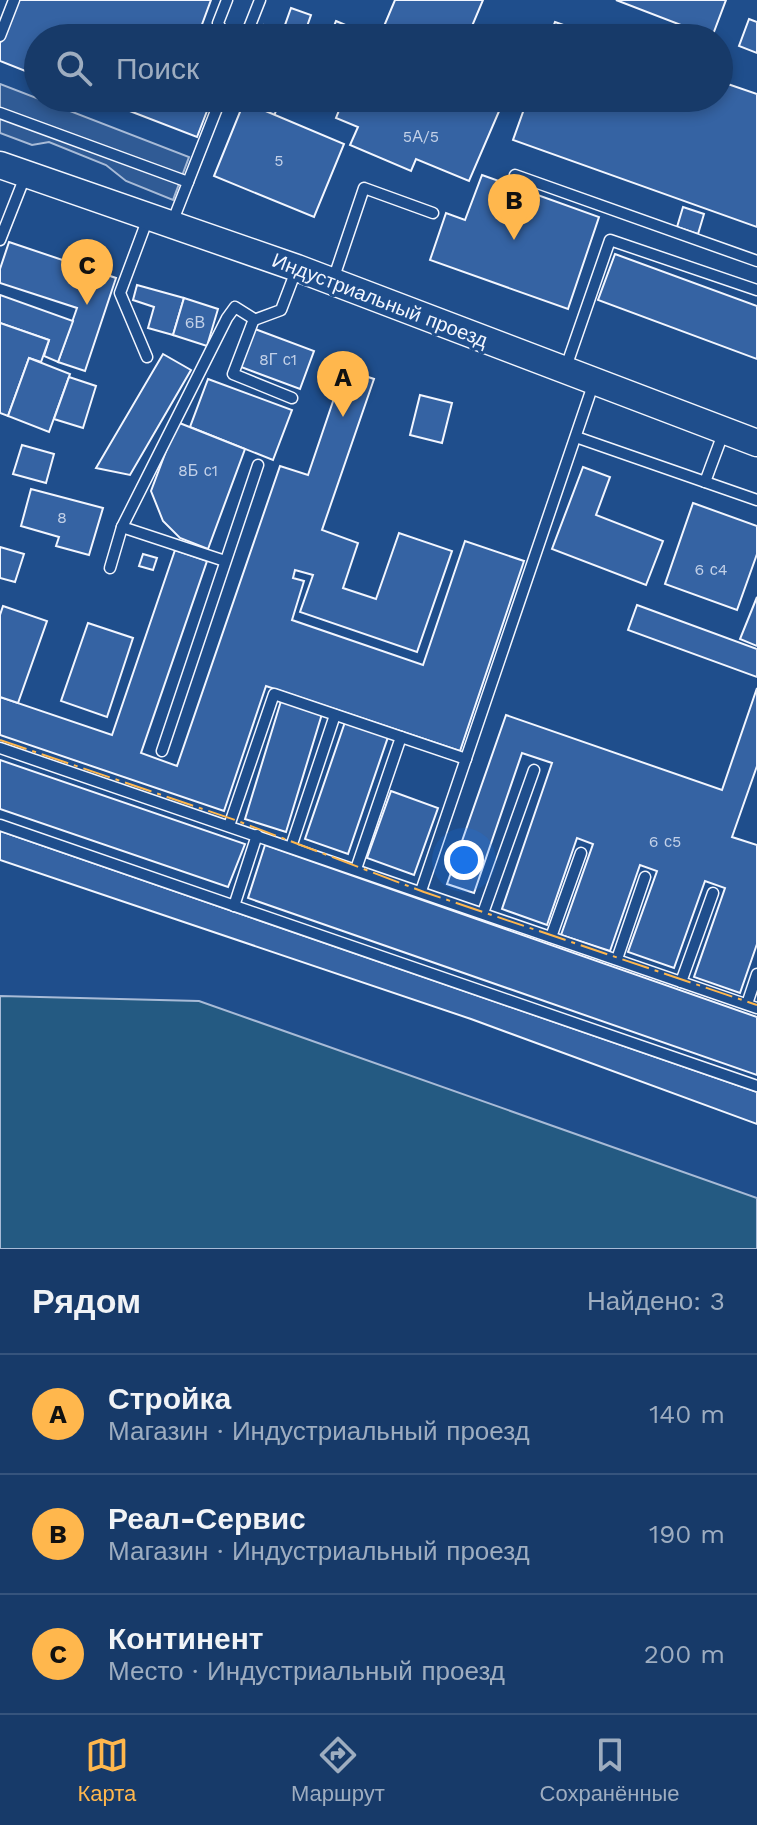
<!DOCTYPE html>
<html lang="ru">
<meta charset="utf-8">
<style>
:root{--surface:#173a69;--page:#20416f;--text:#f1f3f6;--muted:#9eadc0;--line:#36547d;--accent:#ffb74d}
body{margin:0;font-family:"Work Sans",sans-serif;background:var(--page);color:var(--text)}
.you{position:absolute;left:464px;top:860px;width:28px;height:28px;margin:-20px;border:6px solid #fff;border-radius:50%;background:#1a73e8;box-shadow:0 0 0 12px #1a73e833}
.badge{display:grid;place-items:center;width:52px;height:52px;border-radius:50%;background:var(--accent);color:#111;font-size:26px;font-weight:700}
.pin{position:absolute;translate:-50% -66px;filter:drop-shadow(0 2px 4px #0008)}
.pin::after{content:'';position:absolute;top:42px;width:28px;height:24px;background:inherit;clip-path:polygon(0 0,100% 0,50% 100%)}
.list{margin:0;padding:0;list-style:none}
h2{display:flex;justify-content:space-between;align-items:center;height:104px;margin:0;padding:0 32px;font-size:34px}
h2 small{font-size:26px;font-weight:400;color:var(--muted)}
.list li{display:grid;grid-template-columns:52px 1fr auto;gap:24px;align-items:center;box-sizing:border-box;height:120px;padding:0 32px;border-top:2px solid var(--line)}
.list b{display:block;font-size:30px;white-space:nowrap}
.list p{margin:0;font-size:26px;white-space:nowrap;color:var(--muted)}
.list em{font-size:26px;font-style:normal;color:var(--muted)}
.icon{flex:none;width:44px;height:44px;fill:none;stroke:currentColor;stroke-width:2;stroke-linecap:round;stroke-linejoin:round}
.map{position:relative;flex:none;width:757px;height:1249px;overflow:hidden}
.search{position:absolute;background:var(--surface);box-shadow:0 4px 12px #0003;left:24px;right:24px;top:24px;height:88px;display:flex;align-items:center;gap:20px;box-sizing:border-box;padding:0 28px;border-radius:44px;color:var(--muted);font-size:30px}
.sheet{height:464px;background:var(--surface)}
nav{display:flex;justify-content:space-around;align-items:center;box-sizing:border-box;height:112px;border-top:2px solid var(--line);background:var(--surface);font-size:22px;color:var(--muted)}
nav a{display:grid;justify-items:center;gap:4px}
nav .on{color:var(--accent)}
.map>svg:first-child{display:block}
.green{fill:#245a82;stroke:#a8bbd7;stroke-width:2}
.parking{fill:#305b95;stroke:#a8bbd7;stroke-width:2}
.building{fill:#3563a3;stroke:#f2f6ff;stroke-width:2}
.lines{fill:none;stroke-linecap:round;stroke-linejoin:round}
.service-casing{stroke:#f2f6ff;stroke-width:13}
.tertiary-casing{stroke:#f2f6ff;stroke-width:29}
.service{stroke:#1f4e8c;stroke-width:10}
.tertiary{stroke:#1f4e8c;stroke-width:26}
.power{stroke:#ffb74d;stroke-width:2;stroke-dasharray:28 6 4 6;stroke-linecap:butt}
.labels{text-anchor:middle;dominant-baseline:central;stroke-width:6;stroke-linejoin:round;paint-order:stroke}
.number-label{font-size:16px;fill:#c3d1e8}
.street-label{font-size:20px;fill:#f2f6ff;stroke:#1f4e8c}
</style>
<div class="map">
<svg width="757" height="1249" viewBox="0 0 757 1249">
<rect width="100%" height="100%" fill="#1f4e8c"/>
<!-- green -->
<polygon class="green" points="0,996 199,1001 757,1198 757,1249 0,1249"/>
<!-- parking -->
<polygon class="parking" points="0,84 189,157 173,200 126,181 106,165 49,142 32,145 0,133"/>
<!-- building -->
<g class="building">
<polygon points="17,0 211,0 197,38 38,38 38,76 0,61 0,43"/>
<polygon points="395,0 483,0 467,38 379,38"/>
<polygon points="616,0 726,0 712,37"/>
<polygon points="291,8 311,15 305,32 285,25"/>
<polygon points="749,19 757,22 757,53 739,46"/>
<polygon points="336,21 376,38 329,38"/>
<polygon points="555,22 600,38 549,38"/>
<polygon points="264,25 296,38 259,38"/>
<polygon points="719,81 757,94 757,227 513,140 528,98 719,98"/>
<polygon points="96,98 212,98 197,137"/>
<polygon points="246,98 281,98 274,116 243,103"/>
<polygon points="344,98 473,98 500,109 469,181 416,159 411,171 350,145 358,127 336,118"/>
<polygon points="244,102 344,144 314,217 214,176"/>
<polygon points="482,175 599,217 568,309 430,260 446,213 465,220"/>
<polygon points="683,207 704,214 698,234 677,227"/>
<polygon points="9,242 116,278 85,371 58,362 77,308 0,283 0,269"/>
<polygon points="615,254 757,306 757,359 598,300"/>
<polygon points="137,285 184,298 173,335 148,328 154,307 133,300"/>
<polygon points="0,295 73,321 58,362 44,356 49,340 0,323"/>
<polygon points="184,298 218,309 207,346 173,335"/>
<polygon points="0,323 49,340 41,362 29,358 8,416 0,413"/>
<polygon points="255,329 314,351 300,389 241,367"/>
<polygon points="163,354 191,370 130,475 96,468"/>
<polygon points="29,358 70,374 49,432 8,416"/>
<polygon points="344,369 374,379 322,530 358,543 343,588 376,599 399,533 452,551 417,652 300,612 313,575 295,570 293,578 304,581 292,620 423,665 465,541 524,561 460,751 266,686 224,811 0,735 0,697 112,735 175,550 207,561 141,753 177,766 280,466 308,475"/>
<polygon points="69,377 96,386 83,428 54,419"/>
<polygon points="208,379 292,410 273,460 190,427"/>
<polygon points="420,395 452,403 442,443 410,435"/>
<polygon points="177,422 245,449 208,549 180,538 163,521 151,491"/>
<polygon points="22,445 54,454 46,483 13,474"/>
<polygon points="583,467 610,477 596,515 663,541 646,585 552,549"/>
<polygon points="31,489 103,508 89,555 56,546 59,537 21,526"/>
<polygon points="693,503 757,526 757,554 737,610 665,584"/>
<polygon points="0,547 24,554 15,582 0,578"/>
<polygon points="143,554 157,558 153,570 139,566"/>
<polygon points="757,597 757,646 740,639"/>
<polygon points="637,605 757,649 757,677 628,630"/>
<polygon points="3,606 47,621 18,703 0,697 0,615"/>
<polygon points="88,623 133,638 107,717 61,701"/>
<polygon points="757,688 757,766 732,837 757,845 757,944 740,993 694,977 725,888 705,881 674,968 628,952 657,871 640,865 610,951 561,935 593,844 577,838 547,925 502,909 552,763 522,753 474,893 447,884 506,715 722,790"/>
<polygon points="281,701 322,714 286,832 245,819"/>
<polygon points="345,722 388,737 348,854 305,839"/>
<polygon points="0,760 245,844 228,887 0,809"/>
<polygon points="391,791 438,808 414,875 367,858"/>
<polygon points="0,831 757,1092 757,1124 471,1019 0,860"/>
<polygon points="265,845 757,1017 757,1075 248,898"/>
</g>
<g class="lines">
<defs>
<g id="service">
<polyline points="0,36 14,0"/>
<polyline points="226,38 218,23 227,0"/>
<polyline points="245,38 260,0"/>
<polyline points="0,113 188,182"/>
<polyline points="515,175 757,261"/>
<polyline points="172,223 221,98"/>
<polyline points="0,240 26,174"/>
<polyline points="333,280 364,188 433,213"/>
<polyline points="254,320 281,310 297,268"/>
<polyline points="147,357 120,293 148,218"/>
<polyline points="566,367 610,240 757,290"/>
<polyline points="576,437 757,500"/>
<polyline points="705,482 724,431"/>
<polyline points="225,561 122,527 227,318 235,307 254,319 233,374 292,398"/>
<polyline points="110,568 122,527"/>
<polyline points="0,748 757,1008"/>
<polyline points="162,751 258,465"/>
<polyline points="0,825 757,1086"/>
<polyline points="229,826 274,694 466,759"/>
<polyline points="291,847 335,715"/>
<polyline points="356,869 401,737"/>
<polyline points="421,891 594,382"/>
<polyline points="234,906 257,835"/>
<polyline points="483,913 534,770"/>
<polyline points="551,937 581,853"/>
<polyline points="617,959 645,877"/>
<polyline points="681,982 713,893"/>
<polyline points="747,1004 757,974"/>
</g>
<polyline id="tertiary" points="0,165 297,268 757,443"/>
</defs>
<!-- service casing -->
<use href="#service" class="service-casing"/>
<!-- tertiary casing -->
<use href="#tertiary" class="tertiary-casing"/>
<!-- service -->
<use href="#service" class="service"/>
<!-- tertiary -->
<use href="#tertiary" class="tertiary"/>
<!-- power -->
<polyline class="power" points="0,740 235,820 424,892 757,1005"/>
</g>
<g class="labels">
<!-- number labels -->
<g class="number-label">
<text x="421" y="136">5А/5</text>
<text x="279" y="160">5</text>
<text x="195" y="322">6В</text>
<text x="278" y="359">8Г с1</text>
<text x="198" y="470">8Б с1</text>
<text x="62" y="517">8</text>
<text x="711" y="569">6 с4</text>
<text x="665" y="841">6 с5</text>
</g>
<!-- street labels -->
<g class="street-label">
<text transform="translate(380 300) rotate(21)">Индустриальный проезд</text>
</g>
</g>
</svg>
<div class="you"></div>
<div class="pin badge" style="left:343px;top:417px">A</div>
<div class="pin badge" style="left:514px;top:240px">B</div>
<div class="pin badge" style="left:87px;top:305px">C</div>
<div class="search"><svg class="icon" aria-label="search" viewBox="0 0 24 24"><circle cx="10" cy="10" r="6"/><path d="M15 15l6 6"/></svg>Поиск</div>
</div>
<section class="sheet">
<h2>Рядом<small>Найдено: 3</small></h2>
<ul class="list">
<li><span class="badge">A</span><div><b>Стройка</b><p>Магазин · Индустриальный проезд</p></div><em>140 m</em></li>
<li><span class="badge">B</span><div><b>Реал-Сервис</b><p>Магазин · Индустриальный проезд</p></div><em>190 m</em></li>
<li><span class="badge">C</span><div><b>Континент</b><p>Место · Индустриальный проезд</p></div><em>200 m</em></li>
</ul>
</section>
<nav>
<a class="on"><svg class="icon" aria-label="map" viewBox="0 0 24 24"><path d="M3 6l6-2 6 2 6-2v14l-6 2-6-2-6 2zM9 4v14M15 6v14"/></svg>Карта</a>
<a><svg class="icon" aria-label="directions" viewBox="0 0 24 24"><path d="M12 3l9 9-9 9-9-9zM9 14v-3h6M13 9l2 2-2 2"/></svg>Маршрут</a>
<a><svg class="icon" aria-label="saved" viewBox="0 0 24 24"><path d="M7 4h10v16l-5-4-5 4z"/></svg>Сохранённые</a>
</nav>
